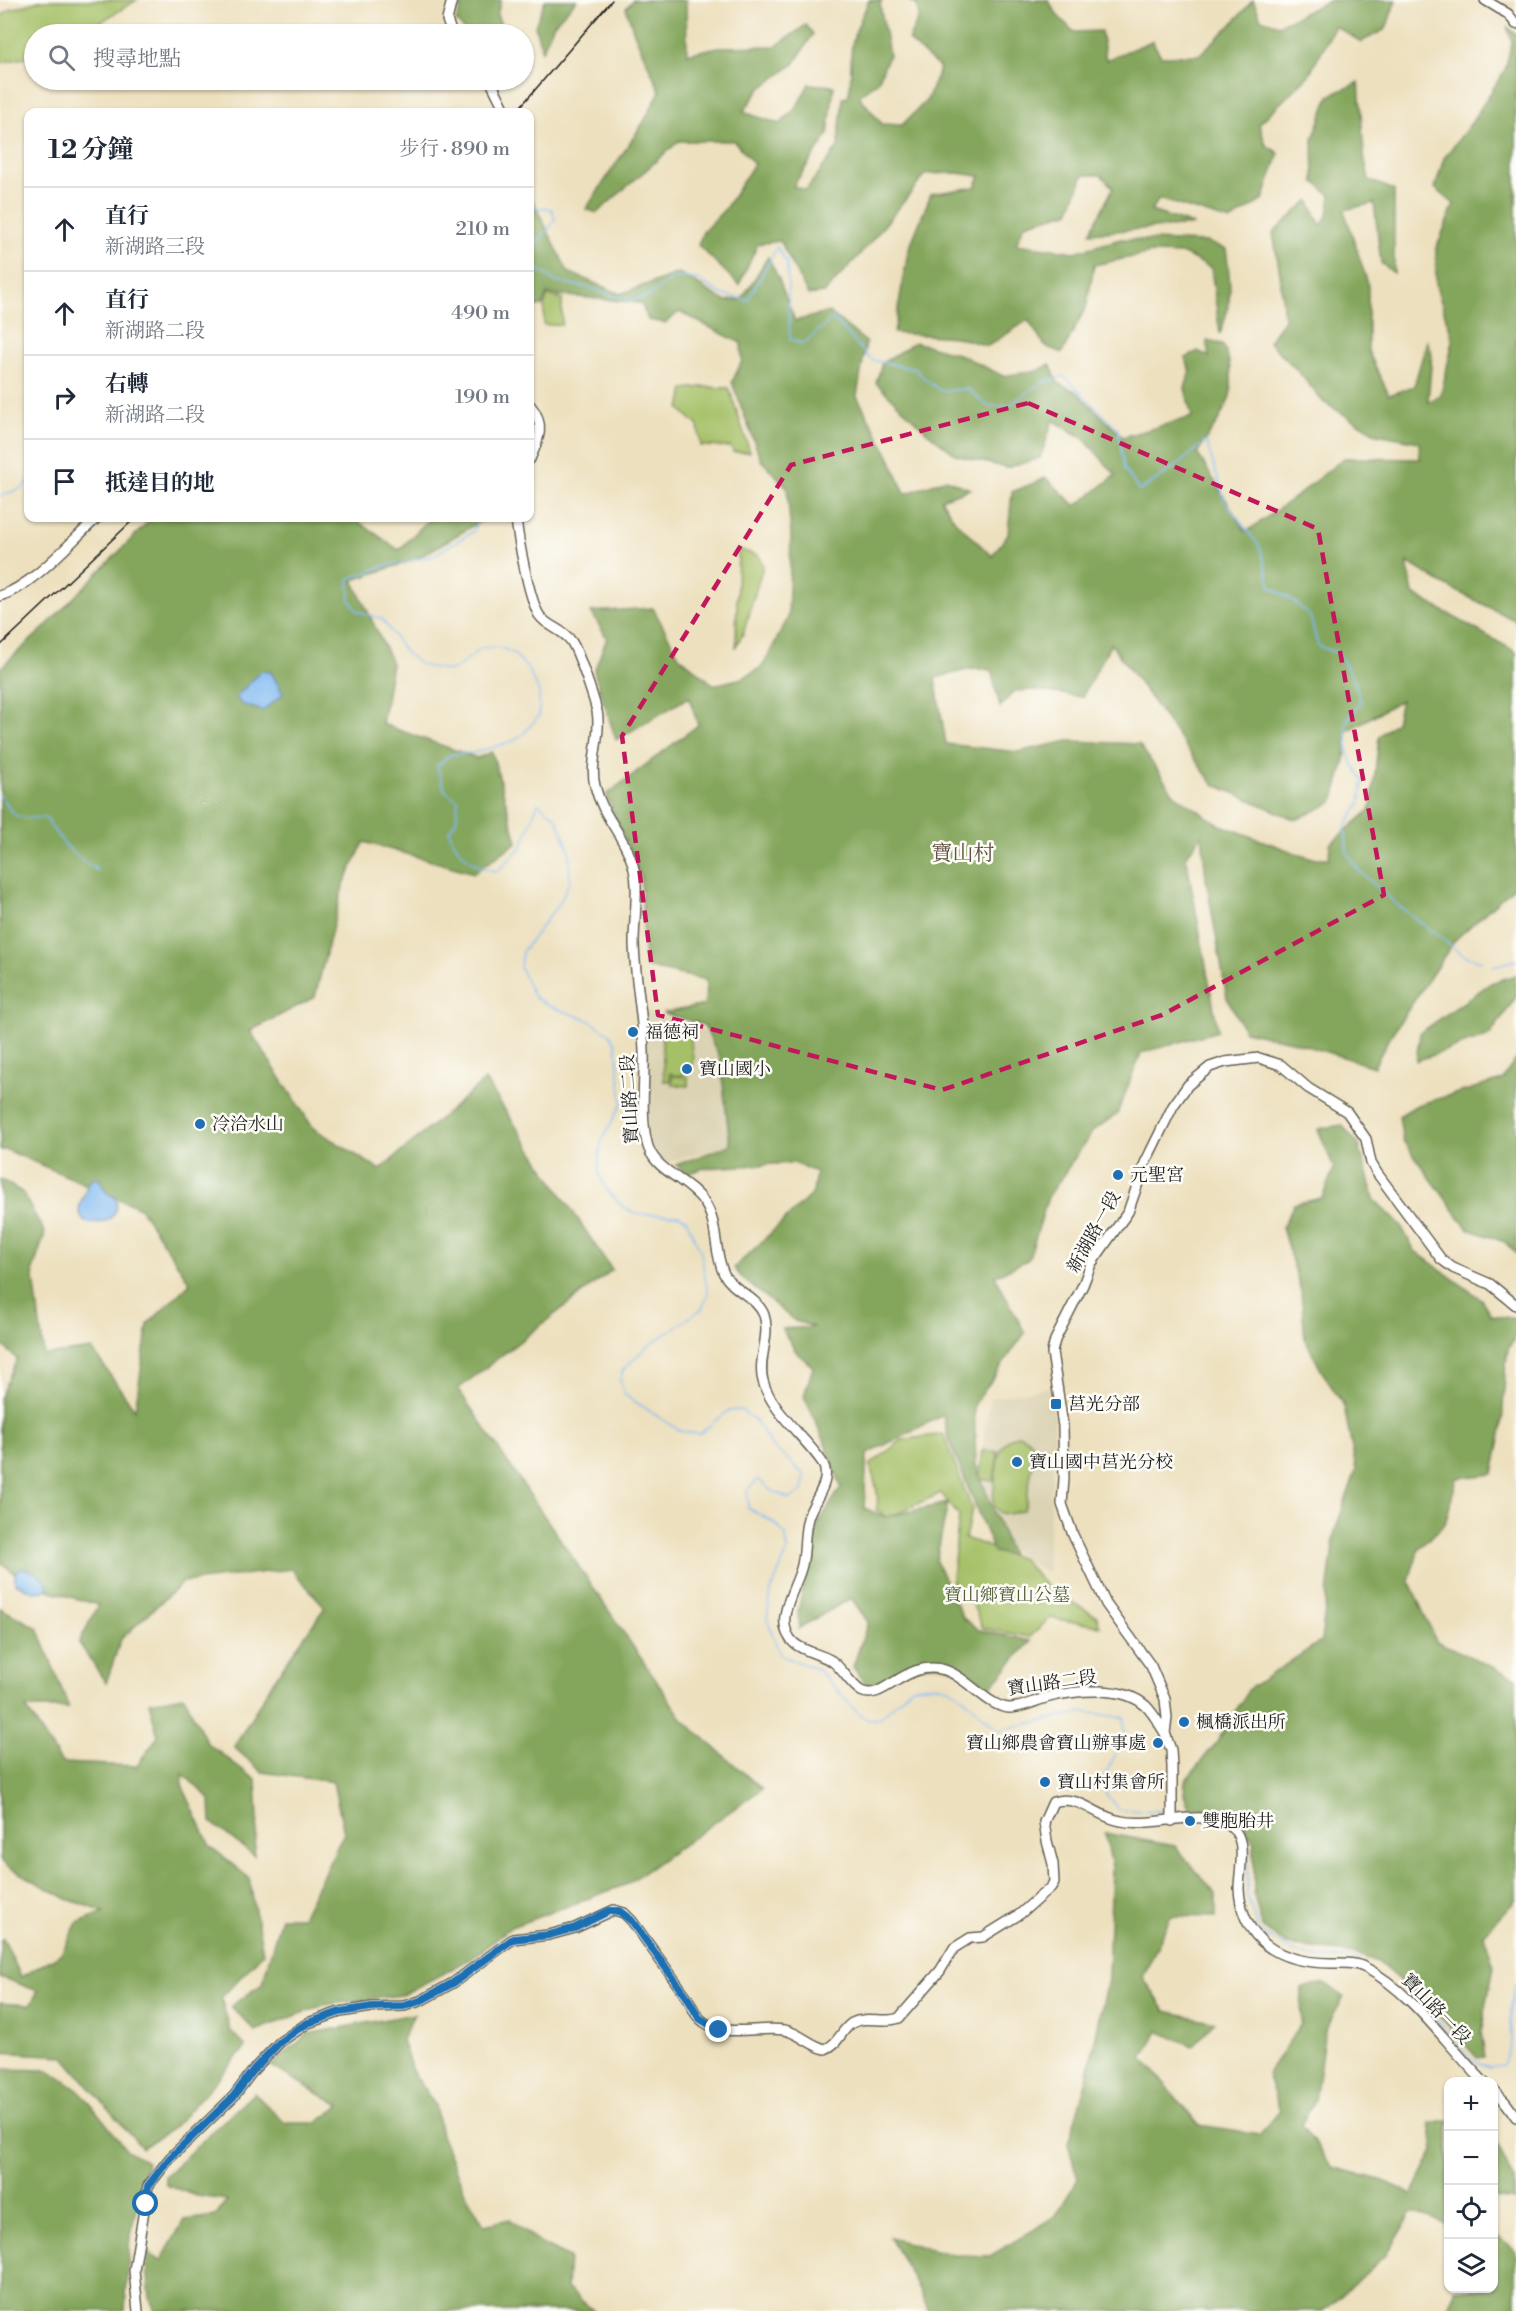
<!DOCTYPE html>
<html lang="zh-TW">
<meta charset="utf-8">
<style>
:root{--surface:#fff;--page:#f6f6f7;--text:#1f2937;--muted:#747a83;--line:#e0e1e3}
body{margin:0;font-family:"Libre Bodoni","Noto Serif TC",serif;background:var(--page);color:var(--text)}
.controls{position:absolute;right:18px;bottom:18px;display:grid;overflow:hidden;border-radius:12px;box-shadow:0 2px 4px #0004}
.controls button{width:54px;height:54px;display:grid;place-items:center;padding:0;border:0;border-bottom:2px solid var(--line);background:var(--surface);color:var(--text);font:30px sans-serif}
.stop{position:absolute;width:18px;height:18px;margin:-14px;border:4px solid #1f6fb2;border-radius:50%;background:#fff}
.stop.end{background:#1f6fb2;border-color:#fff;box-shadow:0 2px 6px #0008}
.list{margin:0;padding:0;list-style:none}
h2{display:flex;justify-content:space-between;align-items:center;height:78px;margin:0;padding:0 24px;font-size:26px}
h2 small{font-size:20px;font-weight:400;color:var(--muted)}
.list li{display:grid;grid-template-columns:39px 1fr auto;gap:18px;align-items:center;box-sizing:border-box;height:84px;padding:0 24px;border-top:2px solid var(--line)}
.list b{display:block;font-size:22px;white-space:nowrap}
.list p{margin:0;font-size:20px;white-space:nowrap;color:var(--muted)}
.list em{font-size:20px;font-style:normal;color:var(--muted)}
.icon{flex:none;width:33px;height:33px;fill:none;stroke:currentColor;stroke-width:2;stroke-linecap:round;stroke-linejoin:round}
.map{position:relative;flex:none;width:1516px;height:2311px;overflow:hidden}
.search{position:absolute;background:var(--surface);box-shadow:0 2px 4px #0004;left:24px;top:24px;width:510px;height:66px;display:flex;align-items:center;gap:15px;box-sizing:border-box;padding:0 21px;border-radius:33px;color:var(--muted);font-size:22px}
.panel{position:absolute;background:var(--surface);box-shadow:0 2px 4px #0004;left:24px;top:108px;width:510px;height:414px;border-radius:12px}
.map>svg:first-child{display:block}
.built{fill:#dcd3b4}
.green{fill:#a5c066;stroke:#606e41;stroke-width:1.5}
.forest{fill:#84a65b;stroke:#50613c;stroke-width:1.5;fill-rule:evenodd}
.water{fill:#82bbf3;stroke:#4f6c88;stroke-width:1.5}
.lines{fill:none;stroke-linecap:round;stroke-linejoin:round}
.stream{stroke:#82bbf3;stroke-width:1.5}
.secondary-casing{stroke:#656155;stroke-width:12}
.secondary{stroke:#fff;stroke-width:9}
.rail{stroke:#1c1c1c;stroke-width:1.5}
.route{stroke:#1f6fb2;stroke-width:8}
.marked{fill:none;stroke:#c2185b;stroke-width:4.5;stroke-dasharray:12 8;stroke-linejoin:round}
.poi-dot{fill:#1f6fb2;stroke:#fdfcf7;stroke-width:2}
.labels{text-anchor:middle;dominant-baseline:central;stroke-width:5;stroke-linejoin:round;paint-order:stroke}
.poi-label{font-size:18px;fill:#1c1c1c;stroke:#fdfcf7;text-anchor:start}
.street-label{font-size:18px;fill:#1c1c1c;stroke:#fdfcf7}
.park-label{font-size:18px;fill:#535e3a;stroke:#fdfcf7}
.quarter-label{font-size:21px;fill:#615044;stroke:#fdfcf7}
</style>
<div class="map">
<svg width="1516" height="2311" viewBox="0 0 1516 2311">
<rect width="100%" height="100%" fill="#fdfcf7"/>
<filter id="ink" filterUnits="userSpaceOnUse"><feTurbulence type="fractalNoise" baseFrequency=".0167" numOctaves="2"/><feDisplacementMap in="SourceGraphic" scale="12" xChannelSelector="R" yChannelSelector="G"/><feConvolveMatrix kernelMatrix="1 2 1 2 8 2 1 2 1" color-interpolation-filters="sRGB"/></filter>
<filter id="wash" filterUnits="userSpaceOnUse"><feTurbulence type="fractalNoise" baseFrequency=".008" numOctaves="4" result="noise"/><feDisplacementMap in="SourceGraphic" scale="24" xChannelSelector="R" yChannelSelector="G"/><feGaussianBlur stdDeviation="1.35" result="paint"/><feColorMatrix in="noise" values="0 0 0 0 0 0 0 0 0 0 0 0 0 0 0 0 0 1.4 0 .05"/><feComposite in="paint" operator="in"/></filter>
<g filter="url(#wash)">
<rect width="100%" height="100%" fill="#ede0be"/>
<!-- built -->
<g class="built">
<polygon points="645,1011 701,1028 725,1050 737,1142 665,1163 655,1155 648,1142"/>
<polygon points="1051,1387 1055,1422 1047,1573 1013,1551 974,1503 990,1398"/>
</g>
<!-- green -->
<g class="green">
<polygon points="42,0 137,0 81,34 34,34 34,56 0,63 0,17 9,10"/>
<polygon points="548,295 562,299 562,325 544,325 544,306"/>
<polygon points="703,387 729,388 750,452 733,452 731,447 701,446 698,426 680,409 684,389"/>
<polygon points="738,549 759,556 763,566 743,634 736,646"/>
<path d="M 661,1024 L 665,1024 L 666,1033 C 675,1026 682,1027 690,1035 L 693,1058 L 691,1069 L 687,1073 L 676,1076 L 688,1077 L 688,1086 L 672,1085 L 672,1076 L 676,1076 L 670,1073 L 670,1081 L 664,1081 Z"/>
<path d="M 943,1434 L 972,1509 L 965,1538 L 1022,1559 L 1049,1589 L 1097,1616 L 1100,1626 L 1050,1618 L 1030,1637 L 983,1628 L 971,1601 L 951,1587 L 959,1516 L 941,1493 L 887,1518 L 876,1509 C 881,1496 873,1478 870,1465 L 902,1440 Z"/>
<path d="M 1018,1435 C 1028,1437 1031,1440 1035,1449 L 1026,1503 L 1024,1510 L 1009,1514 L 1000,1513 L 994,1506 L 993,1498 C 996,1477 994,1441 1018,1435 Z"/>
<polygon points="983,1450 998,1452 994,1481 979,1479"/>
</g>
<!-- forest -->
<g class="forest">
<polygon points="464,0 501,0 497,15 505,34 468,34 456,21"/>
<polygon points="545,0 577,0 554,24 542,51 535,26"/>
<path d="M 633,0 L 686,0 L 687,54 L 718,47 L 776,46 L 806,25 L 813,34 L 794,64 L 760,89 L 743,112 L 780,124 L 796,108 L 809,84 L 834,86 L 828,135 L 793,186 L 806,190 L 838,147 L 843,98 L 848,97 C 853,81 849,64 852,45 C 854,30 864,14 869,0 L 882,0 L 880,5 L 889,55 L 878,81 L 859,96 L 882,124 L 902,125 L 927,100 L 940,68 L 908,40 L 919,17 L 917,5 L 907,0 L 1048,0 L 1058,16 L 1074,32 L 1101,31 L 1106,60 L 1152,41 L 1161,56 L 1199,55 L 1232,24 L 1253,0 L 1261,19 L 1279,25 L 1330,0 L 1396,0 L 1386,29 L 1361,42 L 1335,26 L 1309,75 L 1259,124 L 1266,145 L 1279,153 L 1263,200 L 1230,221 L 1159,199 L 1151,211 L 1194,225 L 1090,233 L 1113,188 L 1101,175 L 1083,175 L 1069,212 L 1025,224 L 1016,244 L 1075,252 L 1121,239 L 1206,242 L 1226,249 C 1231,286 1233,299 1220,334 L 1211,268 L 1184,254 L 1151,253 L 1094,265 L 1087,305 L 1062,353 L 1045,346 L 1028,320 L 988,346 L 956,337 L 894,333 L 908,251 L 931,194 L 975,187 L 980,176 L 957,173 L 926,174 L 865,249 L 824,293 L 808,295 L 780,241 L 758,244 L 739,285 L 698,245 L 703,232 L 725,209 L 754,164 L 734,141 L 679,141 L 597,213 L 586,209 L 643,123 L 660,91 L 634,33 L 626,8 Z"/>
<path d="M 1507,26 L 1516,35 L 1516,621 L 1443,584 L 1407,562 L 1413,594 L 1516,652 L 1516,885 L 1455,940 L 1389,1038 L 1374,1067 L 1295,1042 L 1245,1031 L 1227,998 L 1206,879 L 1202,834 L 1186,857 L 1218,1031 L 1141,1053 L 1117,1114 L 1093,1131 L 1048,1197 L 1029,1259 L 995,1276 L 1025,1333 L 974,1405 L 976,1466 L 1011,1555 L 994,1552 L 948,1438 L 943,1415 L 867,1454 L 864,1508 L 885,1517 L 948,1503 L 936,1561 L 963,1618 L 979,1630 L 1031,1641 L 987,1691 C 977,1684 966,1673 955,1669 C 925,1657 899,1673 874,1687 L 865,1684 L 853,1667 L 868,1622 L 851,1598 L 799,1628 L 798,1611 L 818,1524 L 841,1487 L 824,1440 L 804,1396 L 813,1367 L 797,1353 L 782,1329 L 814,1327 L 795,1321 L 743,1279 L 734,1268 L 813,1193 L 816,1172 L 794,1163 L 704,1168 L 688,1174 L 676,1165 L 730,1145 L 720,1058 L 704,1025 L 663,1013 L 705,1005 L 706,980 L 645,967 L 641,877 L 606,795 L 698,725 L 689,697 L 616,740 L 594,671 L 607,638 L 591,612 L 653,608 L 679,656 L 714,685 L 743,678 L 762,667 L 788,618 L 791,536 L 787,487 L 761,460 L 732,382 L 742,361 L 741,343 L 679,312 L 665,323 L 648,320 L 641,303 L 547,294 L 542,306 L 530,306 L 530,204 L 533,201 L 568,272 L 620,294 L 679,273 L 725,301 L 742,299 L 768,257 L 778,277 L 795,321 L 829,312 L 866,342 L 857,396 L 890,458 L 905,494 L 946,479 L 970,489 L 941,499 L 955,521 L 992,556 L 1008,534 L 1012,492 L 1046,478 L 1076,506 L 1116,475 L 1084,439 L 1053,420 L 1040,458 L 1007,468 L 956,455 L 927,432 L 876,383 L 882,363 L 915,342 L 961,355 L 1003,376 L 1040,370 L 1050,364 L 1058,383 L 1077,392 L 1123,437 L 1192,417 L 1185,388 L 1190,372 L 1186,358 L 1198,351 L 1209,357 L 1207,341 L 1222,344 C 1230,356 1234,385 1229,399 C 1223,416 1207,438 1197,453 L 1246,532 L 1302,492 L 1344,458 L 1420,459 L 1419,442 L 1377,434 L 1323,402 L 1297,370 L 1269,342 L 1284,319 L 1280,273 L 1273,233 L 1309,200 L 1321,226 L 1328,214 L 1331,196 L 1314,181 L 1313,139 L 1329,96 L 1359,82 L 1364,156 L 1369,180 L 1394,190 L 1394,273 L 1381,263 L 1374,203 L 1344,210 L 1368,284 L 1368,351 L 1389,395 L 1414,386 L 1427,341 L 1432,354 L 1428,402 L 1441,395 L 1453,340 L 1436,286 L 1436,249 L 1454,204 L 1435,188 L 1444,158 L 1472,122 L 1505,70 L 1512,42 ZM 1111,644 L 1213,784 L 1296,820 L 1333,802 L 1345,760 L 1347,731 L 1401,700 L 1396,722 L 1379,736 L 1371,809 L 1330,844 L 1329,858 L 1309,858 L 1218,824 L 1174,794 L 1139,744 L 1068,741 L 1018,752 L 946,744 L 935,678 L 971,669 L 991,670 L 1000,707 L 1014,691 L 1035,690 L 1082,697 Z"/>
<polygon points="152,518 353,518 399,550 430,518 482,518 478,523 416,559 353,580 392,663 382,724 477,758 492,752 517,842 474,873 364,842 343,886 315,997 250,1031 313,1128 380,1170 485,1080 612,1270 458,1389 683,1720 762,1789 627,1884 511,1927 472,1958 402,1995 324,2005 255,2031 231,2006 262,1984 281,1917 302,1917 344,1833 333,1782 262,1772 234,1747 272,1683 325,1607 291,1569 183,1582 121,1639 106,1683 79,1643 98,1605 51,1591 23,1579 0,1562 0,1397 17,1359 0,1343 0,1179 22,1192 45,1233 33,1270 44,1355 92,1349 135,1410 148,1324 190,1283 140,1208 7,1150 0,1150 0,668 43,629"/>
<polygon points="1516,975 1516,997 1490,1035 1416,1061 1420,1033 1491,983"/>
<polygon points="1516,1059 1516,1254 1505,1242 1468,1229 1403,1141 1399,1116 1417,1105 1502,1080"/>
<polygon points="1342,1125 1359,1145 1374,1199 1401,1226 1415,1251 1481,1299 1491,1315 1516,1319 1516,1337 1508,1349 1505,1373 1502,1429 1493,1474 1457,1478 1445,1524 1419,1548 1409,1580 1436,1641 1516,1678 1516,1900 1484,1934 1494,1966 1481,2032 1485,2057 1477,2058 1438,2014 1378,1962 1356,1954 1287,1945 1262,1927 1254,1895 1254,1843 1240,1819 1222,1809 1189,1808 1184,1794 1185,1781 1217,1742 1249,1689 1321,1641 1335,1531 1356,1470 1344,1406 1321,1370 1305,1339 1301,1291 1282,1228 1294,1204 1322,1198 1334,1168 1318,1129"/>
<polygon points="0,1608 38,1628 69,1708 26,1708 62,1763 137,1766 158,1736 149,1702 184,1696 207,1743 256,1780 258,1819 254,1856 211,1822 210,1799 183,1774 182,1785 210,1846 249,1878 263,1953 221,1998 230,2030 246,2047 173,2128 142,2148 63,2056 0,2052 0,2003 30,2005 38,1991 0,1977 0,1941 3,1938 21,1977 61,1954 77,1923 104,1912 67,1899 8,1867 0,1860"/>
<polygon points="1105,1833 1175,1846 1216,1894 1216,1917 1171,1916 1143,1977 1165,2011 1215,2022 1193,2046 1158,2031 1143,2058 1199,2125 1260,2134 1280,2111 1267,2074 1301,2024 1302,1988 1325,1983 1344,1997 1325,2030 1315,2100 1301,2125 1332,2167 1384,2181 1412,2195 1434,2150 1430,2123 1448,2120 1448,2230 1446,2223 1412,2212 1386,2255 1324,2311 929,2311 915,2281 890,2238 953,2255 990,2256 1055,2217 1078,2179 1068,2144 1086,2083 1108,1979 1112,1867"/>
<polygon points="414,2014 402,2040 412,2071 435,2105 441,2135 464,2190 484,2225 510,2219 543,2245 569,2258 567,2288 594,2311 155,2311 150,2299 146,2251 161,2261 184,2220 216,2216 227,2200 197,2196 166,2185 165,2176 254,2093 285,2123 316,2123 340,2106 271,2066 308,2034"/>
<polygon points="0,2069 49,2070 82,2093 127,2150 147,2162 130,2235 125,2311 0,2311"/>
<polygon points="1494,2138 1514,2179 1514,2200 1494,2197"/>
<polygon points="1494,2234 1516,2251 1516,2311 1446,2311 1455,2294 1455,2289 1494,2288"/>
</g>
<!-- water -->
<g class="water">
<polygon points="261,671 271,672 283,694 263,711 241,704 236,697"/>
<path d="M 95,1178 L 99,1179 L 106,1192 L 116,1198 C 120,1218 103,1226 85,1222 C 76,1213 79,1206 84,1195 C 87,1187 86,1182 95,1178 Z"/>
<path d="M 19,1569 C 31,1568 42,1576 48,1586 L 45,1591 L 34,1592 L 15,1583 L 15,1573 Z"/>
</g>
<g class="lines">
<!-- stream -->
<g class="stream">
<path d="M 530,209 L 535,207 L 552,209 L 555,220 C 549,230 531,247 530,256"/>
<polyline points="530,258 534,266 556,282 585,287 630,300 649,296 675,277 697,279 723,295 748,300 777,247 787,264 790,339 803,344 833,318 871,360 915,369 926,380 941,391 968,389 987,406 1008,406 1041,383 1064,376 1118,429 1124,468 1139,491 1174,468 1206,441 1225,501 1260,547 1271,587 1292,600 1310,616 1318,646 1338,653 1353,678 1361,702 1346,722 1348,755 1363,781 1360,804 1345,827 1347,853 1359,871 1399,906 1463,955 1481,961"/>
<polyline points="0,496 22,488 28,482"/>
<path d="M 478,518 L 474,531 L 432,556 L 384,566 L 349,579 L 350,600 L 357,611 L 382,619 L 406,653 L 421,665 L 448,671 L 458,667 L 481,648 L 499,647 L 513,653 L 528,669 L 539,692 L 539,716 L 523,734 L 513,741 L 474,753 L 452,754 L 437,766 L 445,791 L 458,800 L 456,821 L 449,831 C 456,851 475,870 498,871 L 522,846 L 538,803 L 557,818 L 569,850 L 570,880 L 560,902 L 522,952 L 520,967 L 534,997 L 549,1006 L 589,1020 L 610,1034 L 616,1044 L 622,1103 L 602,1140 L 599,1157 L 599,1174 L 608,1192 L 623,1207 L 637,1214 L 678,1215 L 686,1219 L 701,1252 L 708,1295 L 702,1309 L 645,1348 L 623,1370 L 620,1381 L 625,1395 L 680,1431 L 699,1434 L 728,1411 L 741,1410 L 756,1421 L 772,1447 L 790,1461 L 805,1476 L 802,1491 L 790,1499 L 770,1490 L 758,1479 L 747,1491 L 748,1508 L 773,1522 L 786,1535 L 787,1552 L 771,1591 L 767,1619 L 780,1655 L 819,1670 L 855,1710 L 868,1720 L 880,1718 L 912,1687 C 921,1687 933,1684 941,1686 C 963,1691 980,1716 999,1730 L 1084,1712 L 1124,1718 L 1124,1737 L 1105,1775 L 1106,1794 L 1119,1810 L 1168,1811"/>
<path d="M 0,795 C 17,821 15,818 46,818 C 60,842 73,855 97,870"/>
<polyline points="1493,966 1516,960"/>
<path d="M 1176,1811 L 1214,1813 L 1238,1821 L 1249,1846 L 1247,1896 L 1259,1931 C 1280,1944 1293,1954 1318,1958 C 1333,1960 1346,1954 1359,1961"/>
<polyline points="1408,1993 1419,2001 1471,2060 1490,2067 1503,2065 1511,2044 1510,2008 1516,1983"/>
</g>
</g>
</g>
<g filter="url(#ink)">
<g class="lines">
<defs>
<g id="secondary">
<polyline points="1485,0 1508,14 1516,24"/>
<polyline points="452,34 447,20 452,0"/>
<polyline points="490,80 506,112"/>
<path d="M 530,405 C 546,424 539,439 530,459"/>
<path d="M 516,518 C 518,539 529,598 539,615 C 547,627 563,629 571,641 C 578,650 594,699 597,711 C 602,735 589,762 595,786 C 604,823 635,844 636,885 C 637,905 634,924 634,943 C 635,980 643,1015 644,1052 C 645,1081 640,1114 647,1143 C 653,1171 689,1179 704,1202 C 719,1223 713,1251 724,1274 C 733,1291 757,1297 764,1315 C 771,1335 757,1361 763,1381 C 771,1411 805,1437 822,1462 C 833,1480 815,1498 809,1515 C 803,1532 806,1548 802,1565 C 797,1588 771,1621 794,1643 C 804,1652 821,1654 832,1661 C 843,1669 850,1684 861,1691 C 883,1703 906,1658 945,1670 C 967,1677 988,1707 1009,1708 C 1023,1708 1036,1700 1049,1697 C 1077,1690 1123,1685 1146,1706 C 1154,1714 1159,1724 1165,1733"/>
<path d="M 0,596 C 34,585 70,542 97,518"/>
<polyline points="1172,1821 1172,1767 1171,1750 1165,1733 1167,1718 1165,1699 1151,1666 1106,1604 1073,1535 1062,1504 1064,1479 1063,1426 1052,1352 1055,1340 1083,1285 1091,1264 1128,1212 1145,1163 1173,1106 1188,1085 1210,1067 1225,1062 1259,1058 1281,1065 1308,1088 1347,1112 1366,1139 1371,1163 1377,1173 1441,1259 1453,1268 1490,1284 1516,1305"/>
<polyline points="1494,2091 1506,2103 1516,2117"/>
<path d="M 138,2311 L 134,2270 L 148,2186 L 170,2158 L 234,2096 L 255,2068 L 280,2042 L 308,2023 L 340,2012 L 372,2007 L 404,2006 L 420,2001 L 453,1983 L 513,1939 L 549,1935 L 575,1928 L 614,1910 L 624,1913 L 632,1921 C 650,1946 668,1971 686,1996 C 692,2004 694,2016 704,2022 C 726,2038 758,2026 784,2030 C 800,2033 809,2045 825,2049 C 839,2044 841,2030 852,2023 C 867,2015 884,2024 899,2018 L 940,1971 L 954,1948 L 970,1938 L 983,1937 L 1020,1914 L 1051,1887 L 1054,1882 L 1053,1864 L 1047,1841 L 1044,1822 L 1053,1802 C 1081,1794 1095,1817 1121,1821 C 1153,1828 1196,1809 1225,1823 C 1250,1834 1239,1868 1239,1889 C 1240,1906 1245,1922 1256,1935 C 1274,1957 1304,1963 1331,1963 C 1343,1963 1355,1962 1366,1968 C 1412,1992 1447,2045 1484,2082"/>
</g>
</defs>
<!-- secondary casing -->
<use href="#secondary" class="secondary-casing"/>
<!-- secondary -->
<use href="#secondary" class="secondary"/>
<!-- rail -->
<g class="rail">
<polyline points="516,112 612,0"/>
<polyline points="0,646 135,518"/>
</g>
</g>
</g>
<g class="lines" filter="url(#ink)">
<!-- route -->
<polyline class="route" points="146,2204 148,2186 170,2158 234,2096 255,2068 280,2042 298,2029 308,2023 340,2012 372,2007 404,2006 420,2001 453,1983 513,1939 549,1935 575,1928 609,1911 619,1911 632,1921 687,1997 699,2018 719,2030"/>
</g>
<!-- marked area -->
<path class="marked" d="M 1028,403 L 1318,529 L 1384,895 L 1162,1015 L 942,1090 L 658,1015 L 622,736 L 791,465 Z"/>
<!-- markers -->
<g class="poi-dot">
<circle cx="633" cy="1032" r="6"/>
<circle cx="687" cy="1069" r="6"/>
<circle cx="200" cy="1124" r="6"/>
<circle cx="1118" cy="1175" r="6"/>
<rect x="1050" y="1398" width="12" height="12" rx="3"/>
<circle cx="1017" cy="1462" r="6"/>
<circle cx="1184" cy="1722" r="6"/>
<circle cx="1158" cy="1743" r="6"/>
<circle cx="1045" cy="1782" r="6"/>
<circle cx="1190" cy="1821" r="6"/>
</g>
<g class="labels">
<!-- poi labels -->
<g class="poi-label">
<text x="645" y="1032">福德祠</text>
<text x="699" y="1069">寶山國小</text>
<text x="212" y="1124">冷洽水山</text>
<text x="1130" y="1175">元聖宮</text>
<text x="1068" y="1404">莒光分部</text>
<text x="1029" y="1462">寶山國中莒光分校</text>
<text x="1196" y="1722">楓橋派出所</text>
<text x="1146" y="1743" text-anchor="end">寶山鄉農會寶山辦事處</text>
<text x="1057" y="1782">寶山村集會所</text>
<text x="1202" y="1821">雙胞胎井</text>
</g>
<!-- street labels -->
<g class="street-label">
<text transform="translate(630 1099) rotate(-93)">寶山路二段</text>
<text transform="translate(1094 1232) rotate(-61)">新湖路一段</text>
<text transform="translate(1052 1683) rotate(-8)">寶山路二段</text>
<text transform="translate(1436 2009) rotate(46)">寶山路一段</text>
</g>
<!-- park labels -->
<g class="park-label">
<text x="1007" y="1595">寶山鄉寶山公墓</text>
</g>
<!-- quarter labels -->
<g class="quarter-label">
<text x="963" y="854">寶山村</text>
</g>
</g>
</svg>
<div class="controls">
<button>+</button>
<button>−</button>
<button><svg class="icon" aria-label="locate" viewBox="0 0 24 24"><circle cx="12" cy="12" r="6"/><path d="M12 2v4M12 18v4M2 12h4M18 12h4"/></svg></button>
<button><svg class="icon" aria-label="layers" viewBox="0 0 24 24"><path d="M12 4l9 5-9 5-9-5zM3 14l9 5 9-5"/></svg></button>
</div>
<div class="stop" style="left:146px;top:2204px"></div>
<div class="stop end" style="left:719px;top:2030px"></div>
<div class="search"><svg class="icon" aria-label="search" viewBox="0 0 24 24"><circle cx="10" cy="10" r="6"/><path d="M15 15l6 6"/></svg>搜尋地點</div>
<section class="panel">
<h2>12 分鐘<small>步行 · 890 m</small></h2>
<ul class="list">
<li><svg class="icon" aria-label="ahead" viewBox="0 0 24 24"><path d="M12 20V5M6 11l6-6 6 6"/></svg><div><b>直行</b><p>新湖路三段</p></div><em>210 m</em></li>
<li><svg class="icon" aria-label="ahead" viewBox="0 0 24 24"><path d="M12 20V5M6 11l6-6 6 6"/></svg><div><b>直行</b><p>新湖路二段</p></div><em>490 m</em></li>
<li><svg class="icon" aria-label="right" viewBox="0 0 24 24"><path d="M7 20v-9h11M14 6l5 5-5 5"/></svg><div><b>右轉</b><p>新湖路二段</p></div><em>190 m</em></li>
<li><svg class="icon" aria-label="arrive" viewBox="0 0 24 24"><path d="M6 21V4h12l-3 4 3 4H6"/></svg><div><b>抵達目的地</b></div></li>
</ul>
</section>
</div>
